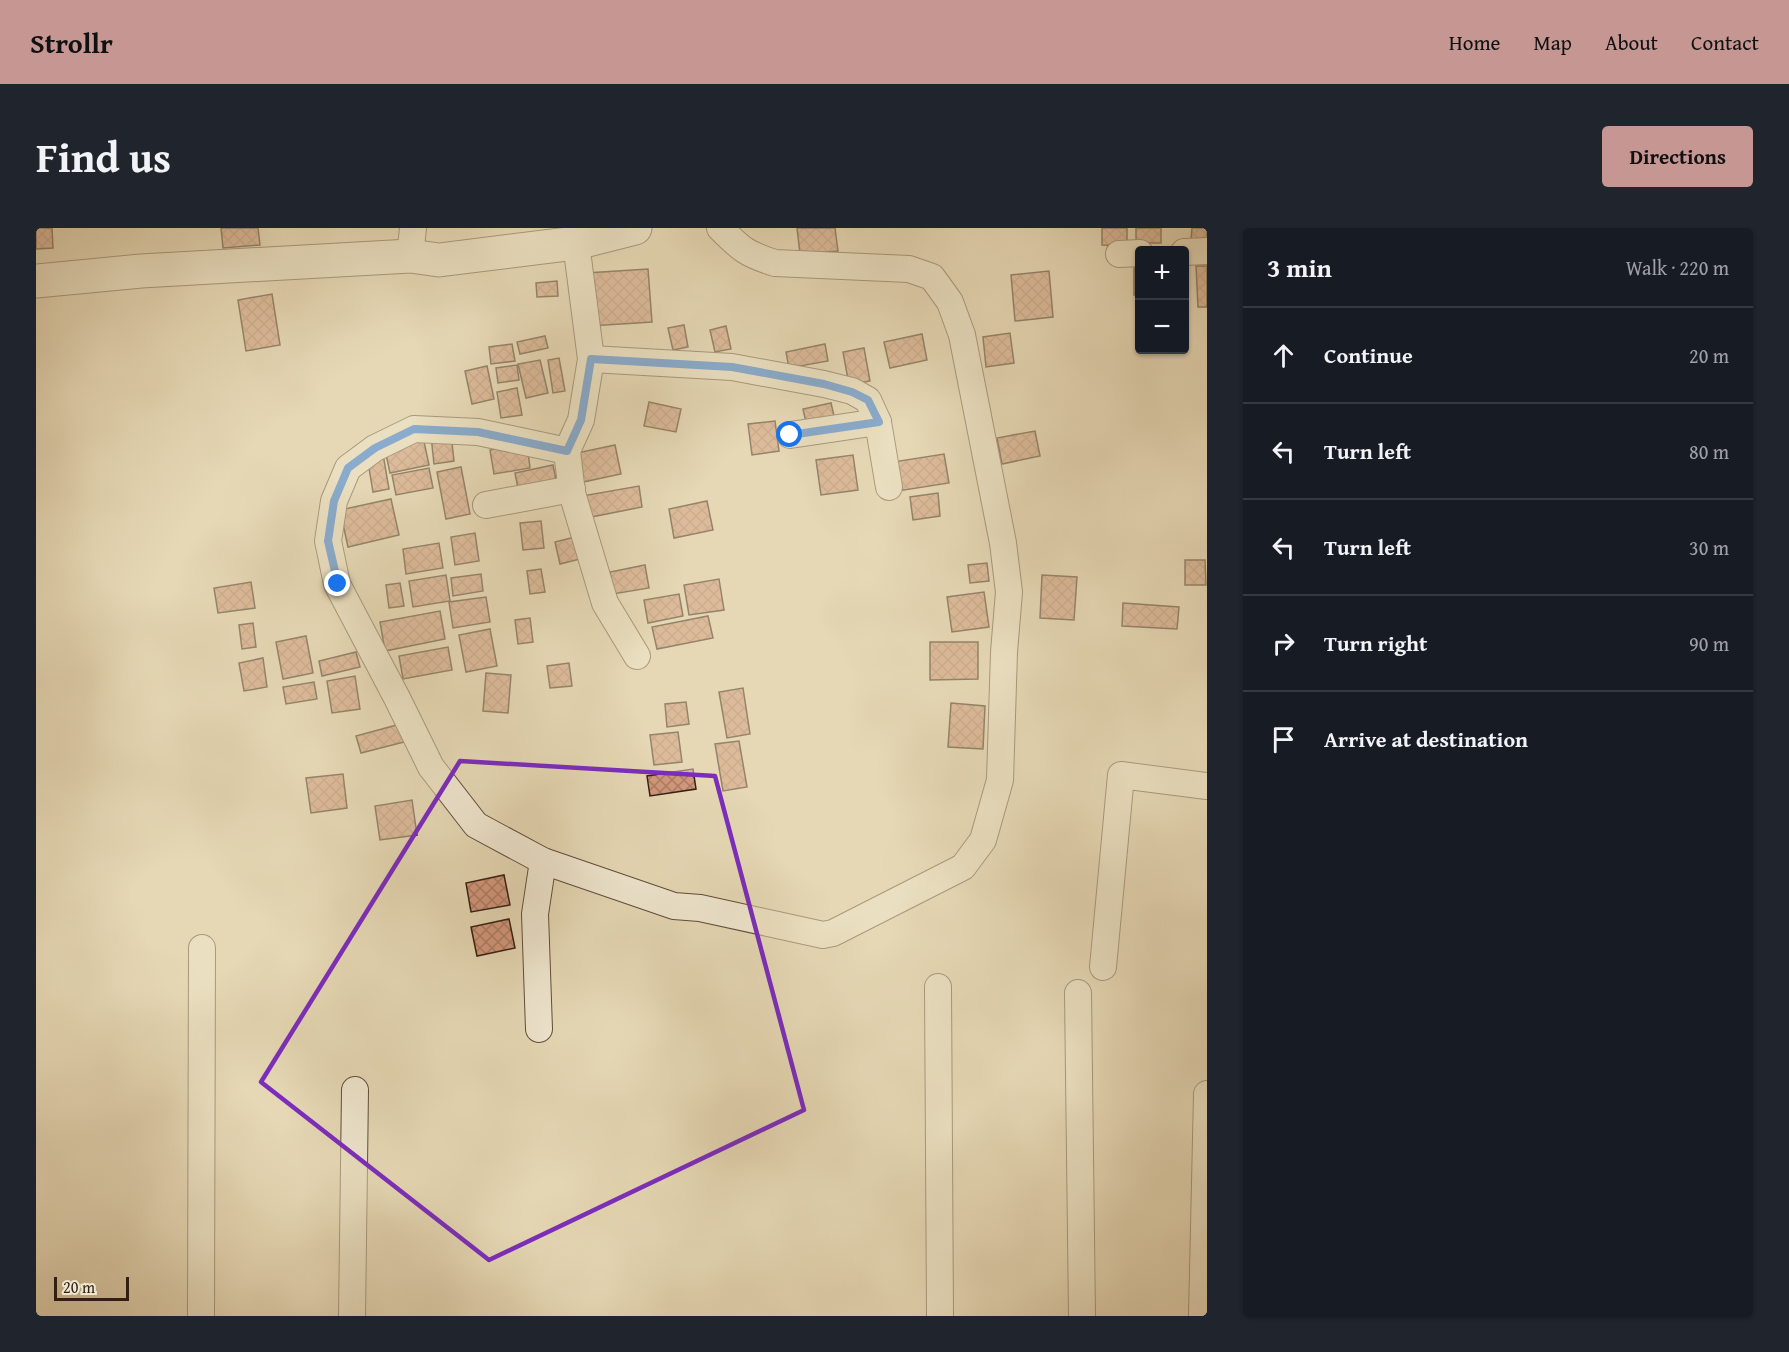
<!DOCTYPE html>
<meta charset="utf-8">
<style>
:root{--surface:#171b24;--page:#20242c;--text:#f1f3f6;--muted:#9ea1a6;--line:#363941;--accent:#c59692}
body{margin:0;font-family:"Gentium Book Plus",serif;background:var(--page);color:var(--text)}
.controls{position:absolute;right:18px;top:18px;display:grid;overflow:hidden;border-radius:6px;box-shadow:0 2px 4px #0004}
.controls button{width:54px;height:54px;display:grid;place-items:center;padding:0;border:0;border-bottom:2px solid var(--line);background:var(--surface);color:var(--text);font:30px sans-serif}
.scale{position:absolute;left:18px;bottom:15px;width:75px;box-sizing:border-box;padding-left:6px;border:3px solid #331e11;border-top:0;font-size:16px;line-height:21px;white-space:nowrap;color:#331e11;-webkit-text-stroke:4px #efe6cf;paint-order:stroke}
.stop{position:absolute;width:18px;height:18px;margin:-14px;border:4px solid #1a73e8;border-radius:50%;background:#fff}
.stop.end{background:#1a73e8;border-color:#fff;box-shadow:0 2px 6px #0008}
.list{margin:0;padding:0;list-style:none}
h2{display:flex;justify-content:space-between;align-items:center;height:78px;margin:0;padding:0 24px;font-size:26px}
h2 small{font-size:20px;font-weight:400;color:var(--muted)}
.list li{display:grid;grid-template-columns:39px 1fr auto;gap:18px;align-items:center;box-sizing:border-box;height:96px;padding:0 24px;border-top:2px solid var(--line)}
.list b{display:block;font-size:22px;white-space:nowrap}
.list em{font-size:20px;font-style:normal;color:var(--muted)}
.icon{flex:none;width:33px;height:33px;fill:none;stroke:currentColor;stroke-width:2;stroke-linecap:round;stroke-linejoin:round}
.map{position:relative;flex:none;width:1171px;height:1088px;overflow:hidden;border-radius:6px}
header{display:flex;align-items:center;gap:36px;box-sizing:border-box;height:84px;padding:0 30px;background:var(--accent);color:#111}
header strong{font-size:28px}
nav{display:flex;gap:33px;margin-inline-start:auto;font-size:21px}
.intro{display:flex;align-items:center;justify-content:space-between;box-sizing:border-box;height:144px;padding:0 36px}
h1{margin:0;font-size:42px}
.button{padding:15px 27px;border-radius:6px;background:var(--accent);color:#111;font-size:21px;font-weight:700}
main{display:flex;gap:36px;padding:0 36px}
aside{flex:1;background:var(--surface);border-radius:6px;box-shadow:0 2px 4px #0004}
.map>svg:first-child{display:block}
.building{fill:url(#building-cross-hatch);stroke:#331e11;stroke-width:1.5}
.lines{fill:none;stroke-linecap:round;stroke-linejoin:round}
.minor-casing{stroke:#604c3a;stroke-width:28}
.tertiary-casing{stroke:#604c3a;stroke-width:35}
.minor{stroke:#efe6cf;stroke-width:26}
.tertiary{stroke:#efe6cf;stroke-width:33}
.route{stroke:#1a73e8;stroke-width:8}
.marked{fill:none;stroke:#7b2cbf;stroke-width:4.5;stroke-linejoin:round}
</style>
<header>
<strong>Strollr</strong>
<nav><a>Home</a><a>Map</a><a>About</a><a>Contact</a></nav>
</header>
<div class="intro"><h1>Find us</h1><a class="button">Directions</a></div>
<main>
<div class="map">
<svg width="1171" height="1088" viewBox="0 0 1171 1088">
<defs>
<pattern id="building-cross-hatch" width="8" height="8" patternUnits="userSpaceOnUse" patternTransform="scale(1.5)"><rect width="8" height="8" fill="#d2977b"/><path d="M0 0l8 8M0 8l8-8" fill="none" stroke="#ab7b63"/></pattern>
</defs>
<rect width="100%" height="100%" fill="#e6d8b5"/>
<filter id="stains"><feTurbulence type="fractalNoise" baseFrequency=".00333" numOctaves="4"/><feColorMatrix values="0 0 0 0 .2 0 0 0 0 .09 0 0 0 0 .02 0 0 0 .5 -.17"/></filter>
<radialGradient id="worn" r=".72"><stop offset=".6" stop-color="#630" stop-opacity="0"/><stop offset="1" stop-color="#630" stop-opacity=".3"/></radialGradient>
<!-- building -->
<g class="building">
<polygon points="0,0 16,0 17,20 0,21"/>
<polygon points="185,0 222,0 224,17 187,20"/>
<polygon points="761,0 799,0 802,23 764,26"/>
<polygon points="1066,0 1091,0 1091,18 1066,17"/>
<rect x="1100" y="0" width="25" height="15"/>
<polygon points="1156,0 1171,0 1171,12 1155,11"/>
<polygon points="1160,38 1171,38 1171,79 1162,79"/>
<rect x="1098" y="40" width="6" height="27"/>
<polygon points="612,41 616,94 554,98 550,45"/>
<polygon points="1013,43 1017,89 979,93 975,47"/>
<polygon points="521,53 522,68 501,69 500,55"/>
<polygon points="236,66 244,117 210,123 202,72"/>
<polygon points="648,97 652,119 637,122 632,100"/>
<polygon points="690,98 695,121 679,124 674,102"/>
<polygon points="974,105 978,135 950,139 947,109"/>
<polygon points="886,106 891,132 854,140 848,114"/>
<polygon points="509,108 512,120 484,126 481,114"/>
<polygon points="476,116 479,133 455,136 453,119"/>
<polygon points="789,116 792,133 753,140 750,124"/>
<polygon points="828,120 834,153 813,157 807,124"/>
<polygon points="523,130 529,163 517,165 512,132"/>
<polygon points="504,132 512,165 490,170 482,136"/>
<polygon points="481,137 483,152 462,155 460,140"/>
<polygon points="451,138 458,171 436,176 429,143"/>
<polygon points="481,160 486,187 465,190 461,164"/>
<polygon points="613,174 645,181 640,204 608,198"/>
<polygon points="795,175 798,188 770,194 767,181"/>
<polygon points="739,193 743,223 716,227 712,196"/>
<polygon points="999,203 1004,228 966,236 961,210"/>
<polygon points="415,206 418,233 398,236 395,208"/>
<polygon points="387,209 393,237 354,245 348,217"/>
<polygon points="491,216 494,240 458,246 454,222"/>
<polygon points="579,217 585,246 547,254 541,225"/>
<polygon points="347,226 353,261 337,264 331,228"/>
<polygon points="908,226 913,255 862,263 857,234"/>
<polygon points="817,227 822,262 785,267 780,232"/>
<polygon points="517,237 521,257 483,265 479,245"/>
<polygon points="425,239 434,286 410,291 401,244"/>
<polygon points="393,240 397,260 360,267 356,247"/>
<polygon points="603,258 606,279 550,290 546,268"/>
<polygon points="902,265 904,288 877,292 874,269"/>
<polygon points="355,271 363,307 312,319 304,282"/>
<polygon points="671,273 677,302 638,310 633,281"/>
<polygon points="505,293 508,320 487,322 484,295"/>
<polygon points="439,305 443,333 419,337 415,309"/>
<polygon points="539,309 544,331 524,336 519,314"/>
<polygon points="403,315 407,340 370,346 367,321"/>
<polygon points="1149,332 1169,332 1170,357 1149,357"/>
<polygon points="951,335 953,353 934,355 932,337"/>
<polygon points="609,337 613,360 577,366 574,344"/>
<polygon points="505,341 509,364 494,366 491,343"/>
<polygon points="445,346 447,363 417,368 415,350"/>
<polygon points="410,347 414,373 377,379 373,353"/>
<polygon points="1006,347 1041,349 1038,392 1004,390"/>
<polygon points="683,351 688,382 653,387 648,357"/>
<polygon points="215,354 219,380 182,385 178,360"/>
<polygon points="364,355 368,378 353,380 350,357"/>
<polygon points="948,364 953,399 916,404 911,369"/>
<polygon points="643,366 647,388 612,395 608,372"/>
<polygon points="450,369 454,394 417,400 413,374"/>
<polygon points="1087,375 1143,379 1141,401 1086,398"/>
<polygon points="404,383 409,411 349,423 344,394"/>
<polygon points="672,388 677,410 621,421 616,399"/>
<polygon points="494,390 497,414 482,416 479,392"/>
<polygon points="217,395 220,419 206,421 203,397"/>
<polygon points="454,401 461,438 430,444 423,407"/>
<polygon points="270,408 277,445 247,451 240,414"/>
<polygon points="894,414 942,414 942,451 894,452"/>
<polygon points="412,419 416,442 367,451 363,428"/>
<polygon points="320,424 324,439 286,448 283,433"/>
<polygon points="227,430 231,459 208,463 203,435"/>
<polygon points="533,435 536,458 514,460 511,438"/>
<polygon points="450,445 475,447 472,485 447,483"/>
<polygon points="319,448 324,481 296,485 291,453"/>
<polygon points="278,454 281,471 250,476 247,459"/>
<polygon points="707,460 714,506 691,510 683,464"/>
<polygon points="650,474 653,496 631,499 629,476"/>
<polygon points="915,475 949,478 947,521 912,519"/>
<polygon points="368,495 372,513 325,525 320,508"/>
<polygon points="642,504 646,534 618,537 614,507"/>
<polygon points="703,513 711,559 687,563 679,516"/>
<polygon points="657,541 660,561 614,568 611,548"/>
<polygon points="307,546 311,580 275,585 270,550"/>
<polygon points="376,572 381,607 344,612 339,578"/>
<polygon points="468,647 474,677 435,684 430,655"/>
<polygon points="473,691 479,720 441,728 435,699"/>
</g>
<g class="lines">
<defs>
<g id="minor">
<polyline points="540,15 555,131 545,192 531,223 536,265 569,375 601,428"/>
<polyline points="1148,24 1171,23"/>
<polyline points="1083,26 1104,25"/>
<polyline points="374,28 377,0"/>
<polyline points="555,131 696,139 788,156 816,163 832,172 842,194 853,259"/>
<polyline points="754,207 842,194"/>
<path d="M 531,223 L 442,204 L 378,201 L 339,220 L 312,240 L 298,273 L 292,313 L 301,356 L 361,470 L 395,539 L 440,597 L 507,633 L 638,678 L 664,680 L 787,707 L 797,705 L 927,639 L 947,612 L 964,552 L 968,424 L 973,364 L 967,315 L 926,107 L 914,74 L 896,49 L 873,41 L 739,35 C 710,26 705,21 684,0"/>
<polyline points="450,277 536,261"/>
<polyline points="1067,739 1085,547 1171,558"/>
<polyline points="902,759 904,1088"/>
<polyline points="1042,765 1046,1088"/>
<polyline points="503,801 499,686 507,633"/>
<polyline points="165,1088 166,720"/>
<polyline points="316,1088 319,862"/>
<polyline points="1166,1088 1171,866"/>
</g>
<polyline id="tertiary" points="0,53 105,43 374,28 403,32 540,15 599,0"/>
</defs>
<!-- minor casing -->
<use href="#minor" class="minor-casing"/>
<!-- tertiary casing -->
<use href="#tertiary" class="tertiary-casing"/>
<!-- minor -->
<use href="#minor" class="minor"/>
<!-- tertiary -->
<use href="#tertiary" class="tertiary"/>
</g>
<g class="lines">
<!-- route -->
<polyline class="route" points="302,356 292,313 298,273 312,240 339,220 378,201 442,204 531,223 545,192 555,131 696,139 788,156 816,164 832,172 843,194 754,207"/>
</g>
<!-- marked area -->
<path d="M0 0H1171V1088H0ZM 424,533 L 679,548 L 768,882 L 453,1032 L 225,854 Z" fill="#e6d8b5" fill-opacity=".55" fill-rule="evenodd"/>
<path class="marked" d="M 424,533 L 679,548 L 768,882 L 453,1032 L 225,854 Z"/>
<rect width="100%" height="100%" filter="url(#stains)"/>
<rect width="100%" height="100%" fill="url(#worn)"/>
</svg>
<div class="controls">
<button>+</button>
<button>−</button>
</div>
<div class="scale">20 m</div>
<div class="stop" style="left:754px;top:207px"></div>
<div class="stop end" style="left:302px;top:356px"></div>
</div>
<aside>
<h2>3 min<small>Walk · 220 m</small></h2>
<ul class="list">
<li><svg class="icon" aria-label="ahead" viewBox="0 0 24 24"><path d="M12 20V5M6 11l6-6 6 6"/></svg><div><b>Continue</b></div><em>20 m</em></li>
<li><svg class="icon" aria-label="left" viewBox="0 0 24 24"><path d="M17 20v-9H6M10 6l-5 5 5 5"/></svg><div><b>Turn left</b></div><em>80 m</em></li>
<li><svg class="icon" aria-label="left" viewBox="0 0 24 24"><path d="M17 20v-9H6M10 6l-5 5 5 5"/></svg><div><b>Turn left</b></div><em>30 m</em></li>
<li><svg class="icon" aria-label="right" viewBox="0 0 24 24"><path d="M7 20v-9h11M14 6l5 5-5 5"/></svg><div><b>Turn right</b></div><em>90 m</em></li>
<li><svg class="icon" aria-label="arrive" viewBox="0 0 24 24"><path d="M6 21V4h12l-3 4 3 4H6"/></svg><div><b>Arrive at destination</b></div></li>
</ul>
</aside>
</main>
